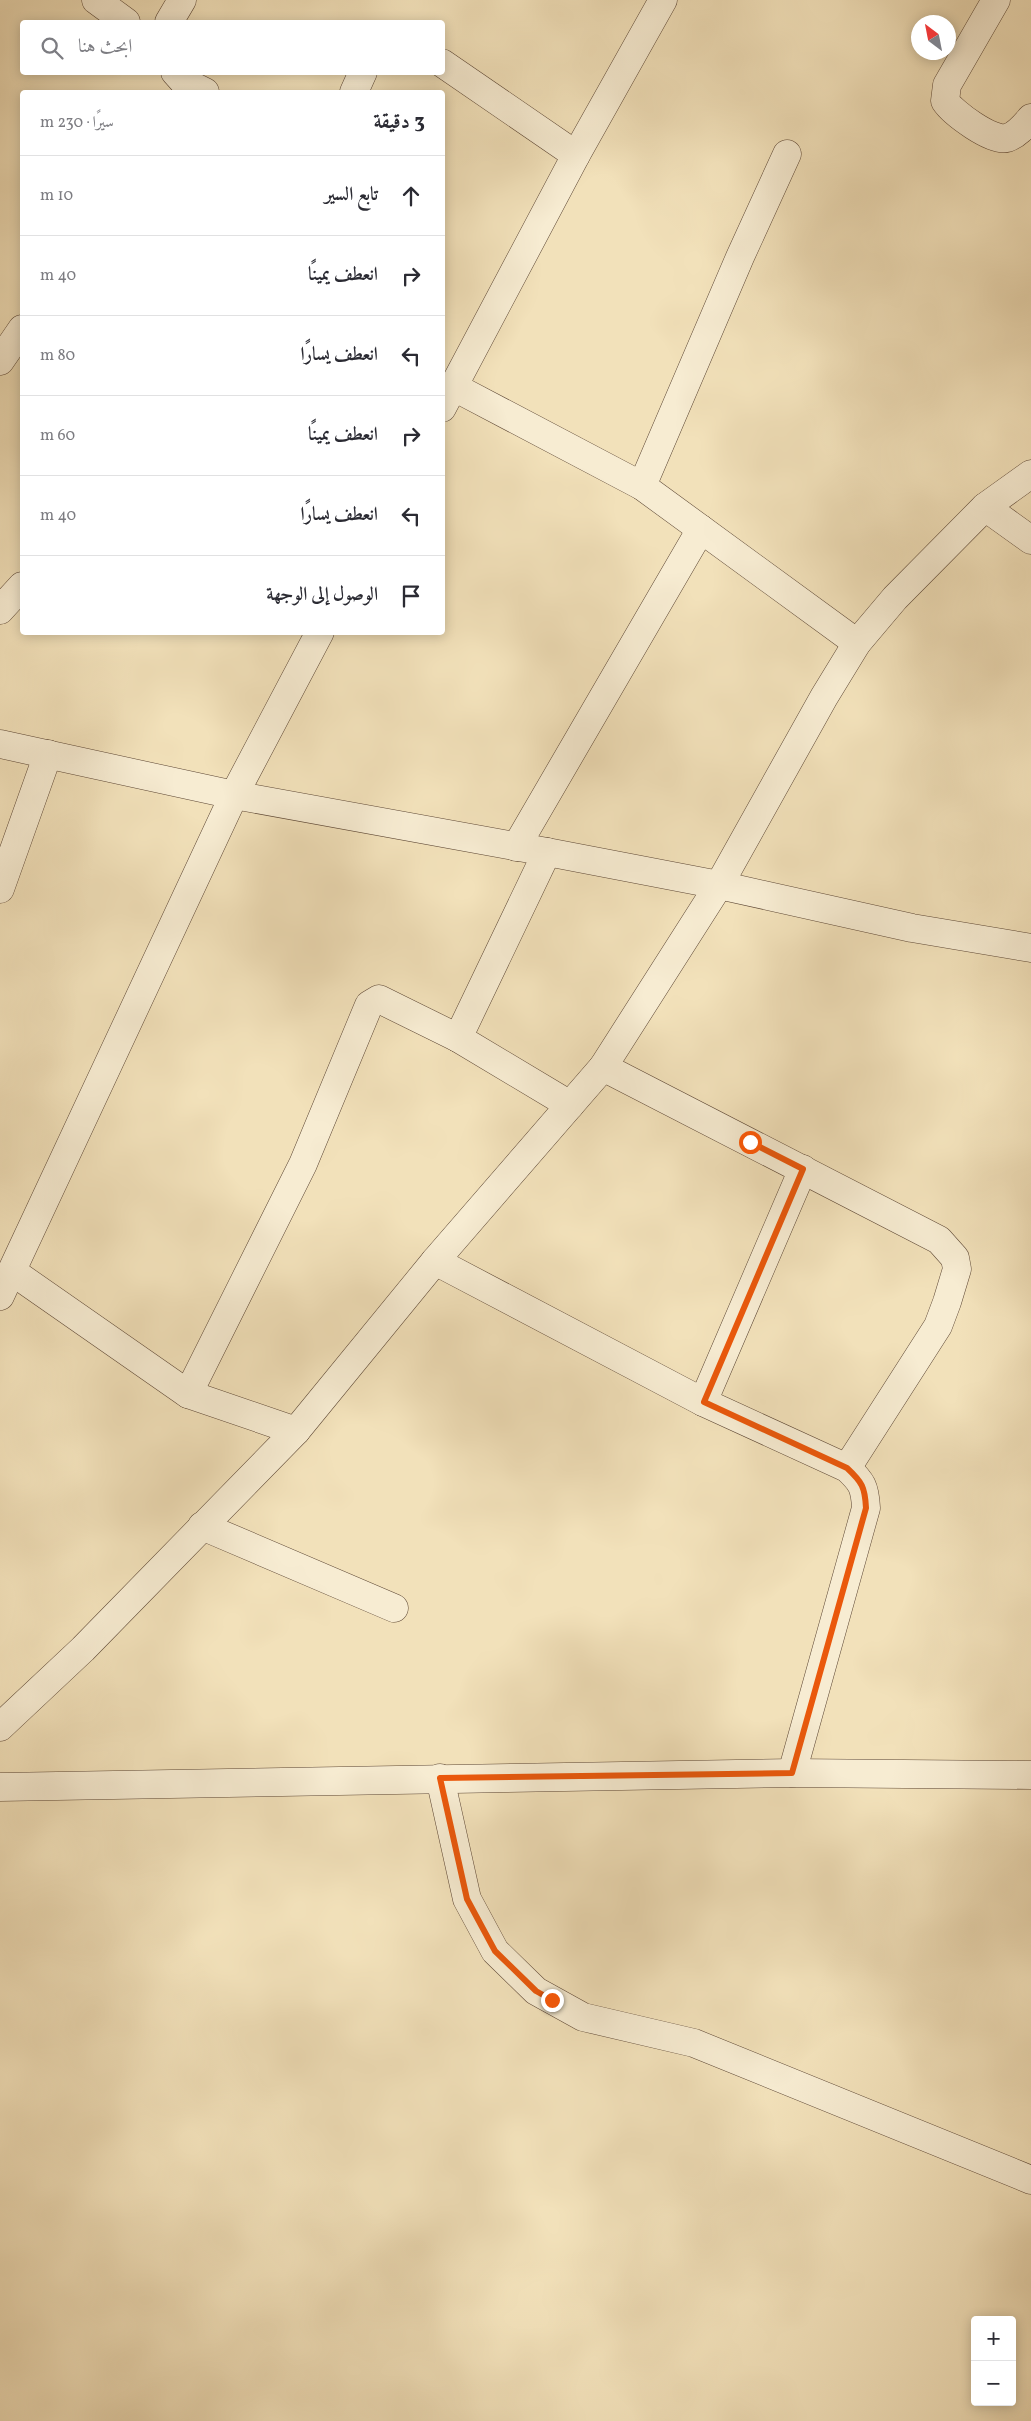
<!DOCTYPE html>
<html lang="ar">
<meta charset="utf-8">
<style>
:root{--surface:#fff;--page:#f7f7f7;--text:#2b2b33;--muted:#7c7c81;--line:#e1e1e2}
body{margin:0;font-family:Vollkorn,Amiri,serif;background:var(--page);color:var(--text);direction:rtl}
.controls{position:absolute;right:15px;bottom:15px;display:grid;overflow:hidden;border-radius:5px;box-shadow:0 2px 12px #0003}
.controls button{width:45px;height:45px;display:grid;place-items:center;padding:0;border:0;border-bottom:1px solid var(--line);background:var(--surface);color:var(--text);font:25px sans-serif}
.compass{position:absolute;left:911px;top:15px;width:45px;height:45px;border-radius:50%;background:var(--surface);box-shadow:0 2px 12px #0003;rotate:328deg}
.stop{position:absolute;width:15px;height:15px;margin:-11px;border:4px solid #ea580c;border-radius:50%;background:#fff}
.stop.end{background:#ea580c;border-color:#fff;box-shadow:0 1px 5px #0008}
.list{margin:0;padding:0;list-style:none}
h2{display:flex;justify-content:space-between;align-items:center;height:65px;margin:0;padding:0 20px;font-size:21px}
h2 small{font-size:16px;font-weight:400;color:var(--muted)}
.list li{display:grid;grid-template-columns:32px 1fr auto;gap:15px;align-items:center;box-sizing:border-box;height:80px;padding:0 20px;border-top:1px solid var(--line)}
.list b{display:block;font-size:19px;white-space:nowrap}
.list em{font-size:16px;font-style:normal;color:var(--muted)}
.icon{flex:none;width:28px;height:28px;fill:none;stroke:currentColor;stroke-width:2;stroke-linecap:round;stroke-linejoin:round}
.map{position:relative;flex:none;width:1031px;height:2421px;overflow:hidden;direction:ltr}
.search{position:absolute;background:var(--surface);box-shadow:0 2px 12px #0003;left:20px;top:20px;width:425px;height:55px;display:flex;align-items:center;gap:12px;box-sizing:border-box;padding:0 18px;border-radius:5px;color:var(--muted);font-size:19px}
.panel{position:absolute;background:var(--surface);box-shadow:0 2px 12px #0003;left:20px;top:90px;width:425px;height:545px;border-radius:5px;direction:rtl}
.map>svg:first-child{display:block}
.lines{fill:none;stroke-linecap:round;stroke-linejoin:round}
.minor-casing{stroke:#5d4735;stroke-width:29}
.minor{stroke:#f7ecd2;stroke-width:28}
.route{stroke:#ea580c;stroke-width:6}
</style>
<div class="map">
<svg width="1031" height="2421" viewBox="0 0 1031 2421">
<rect width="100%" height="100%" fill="#f2e1ba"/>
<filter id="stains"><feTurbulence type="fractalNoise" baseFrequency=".004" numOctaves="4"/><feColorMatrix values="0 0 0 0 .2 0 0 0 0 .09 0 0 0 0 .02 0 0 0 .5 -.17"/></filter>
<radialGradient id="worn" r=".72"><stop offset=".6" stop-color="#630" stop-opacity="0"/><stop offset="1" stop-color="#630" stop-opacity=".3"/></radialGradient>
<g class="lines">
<defs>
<g id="minor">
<polyline points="96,0 126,22"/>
<path d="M 996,0 L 947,85 L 945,101 C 953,113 992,142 1007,138 C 1017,135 1025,125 1031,118"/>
<polyline points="169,22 182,0"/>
<polyline points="442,63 576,155"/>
<polyline points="175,72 183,81 205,92"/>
<polyline points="354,92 363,72"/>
<polyline points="0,361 22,329"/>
<polyline points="454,387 642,486 857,643"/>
<polyline points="442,408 576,155 663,0"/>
<polyline points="642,486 740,257 787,154"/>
<polyline points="985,507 1031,540"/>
<polyline points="0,610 22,586"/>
<polyline points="0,744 234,795 547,852 719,885 912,928 1031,948"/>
<polyline points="516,847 701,529"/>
<polyline points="0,889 48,754"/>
<polyline points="458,1038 570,1105"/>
<polyline points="603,1067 939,1240 955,1258 957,1269 947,1302 938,1326 847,1468"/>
<path d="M 435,1261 L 703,1402 L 847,1468 C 862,1482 865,1487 866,1508 L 792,1773"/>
<polyline points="13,1272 188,1394 296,1431"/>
<polyline points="0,1296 234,795 320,632"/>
<polyline points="188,1394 303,1164 369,1005 379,999 383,1001 458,1038 547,852"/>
<polyline points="703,1402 803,1169"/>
<polyline points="202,1526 394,1608"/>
<polyline points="0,1727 83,1649 296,1431 435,1261 603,1067 719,885 824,697 857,643 895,598 985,507 1031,474"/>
<polyline points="440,1778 467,1899 495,1951 536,1991 583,2017 694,2043 1031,2180"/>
<polyline points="0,1787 792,1773 1031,1775"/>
</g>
</defs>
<!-- minor casing -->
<use href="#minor" class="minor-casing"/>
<!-- minor -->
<use href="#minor" class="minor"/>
</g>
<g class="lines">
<!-- route -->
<path class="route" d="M 552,2000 L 536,1991 L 495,1951 L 467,1899 L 440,1778 L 792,1773 L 866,1508 C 865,1487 862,1482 847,1468 L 704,1402 L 803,1169 L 750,1142"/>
</g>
<rect width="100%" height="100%" filter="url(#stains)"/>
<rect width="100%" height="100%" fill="url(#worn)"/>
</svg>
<div class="controls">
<button>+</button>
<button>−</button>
</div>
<svg class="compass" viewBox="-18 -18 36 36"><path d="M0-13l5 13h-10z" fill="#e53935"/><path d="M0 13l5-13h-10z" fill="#7c7c81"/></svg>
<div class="stop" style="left:750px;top:1142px"></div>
<div class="stop end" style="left:552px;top:2000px"></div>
<div class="search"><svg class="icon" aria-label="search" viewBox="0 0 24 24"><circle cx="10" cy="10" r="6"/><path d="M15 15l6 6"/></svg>ابحث هنا</div>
<section class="panel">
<h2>3 دقيقة<small>سيرًا · 230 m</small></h2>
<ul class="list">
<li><svg class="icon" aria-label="ahead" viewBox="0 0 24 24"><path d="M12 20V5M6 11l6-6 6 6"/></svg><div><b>تابع السير</b></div><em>10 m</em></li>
<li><svg class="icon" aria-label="right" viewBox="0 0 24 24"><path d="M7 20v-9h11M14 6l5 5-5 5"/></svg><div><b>انعطف يمينًا</b></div><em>40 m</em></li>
<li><svg class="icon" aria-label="left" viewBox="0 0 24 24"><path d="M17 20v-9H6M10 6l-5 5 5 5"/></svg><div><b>انعطف يسارًا</b></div><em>80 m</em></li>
<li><svg class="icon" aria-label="right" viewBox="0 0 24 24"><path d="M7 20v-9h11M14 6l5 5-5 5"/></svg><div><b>انعطف يمينًا</b></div><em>60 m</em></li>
<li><svg class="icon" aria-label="left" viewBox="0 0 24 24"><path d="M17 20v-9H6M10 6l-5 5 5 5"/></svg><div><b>انعطف يسارًا</b></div><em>40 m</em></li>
<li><svg class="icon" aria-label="arrive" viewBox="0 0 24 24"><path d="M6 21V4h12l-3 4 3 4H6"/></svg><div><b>الوصول إلى الوجهة</b></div></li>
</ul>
</section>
</div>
